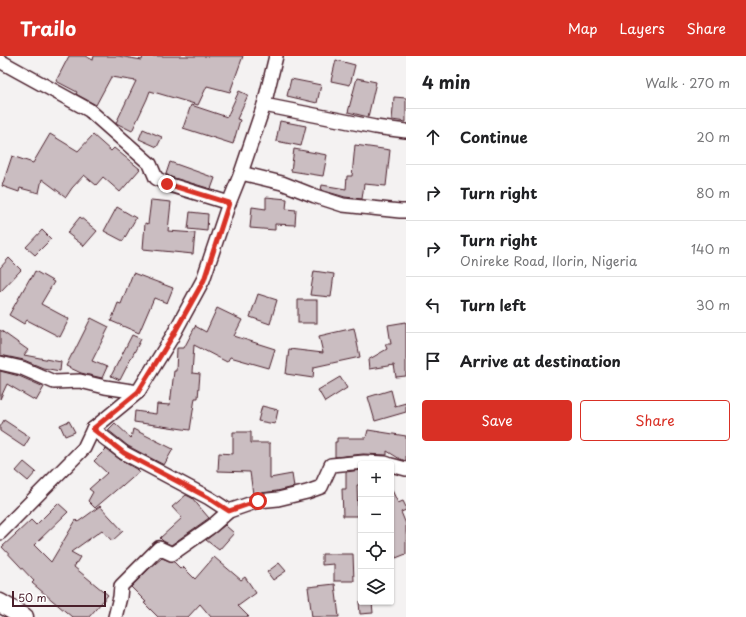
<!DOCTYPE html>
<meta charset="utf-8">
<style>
:root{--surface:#fff;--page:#f6f6f6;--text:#202124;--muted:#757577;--line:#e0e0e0;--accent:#d93025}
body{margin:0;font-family:"Playpen Sans",sans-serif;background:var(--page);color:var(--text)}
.controls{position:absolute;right:12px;bottom:12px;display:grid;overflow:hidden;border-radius:4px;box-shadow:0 1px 3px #0004}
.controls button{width:36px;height:36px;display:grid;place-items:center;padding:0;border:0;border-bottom:1px solid var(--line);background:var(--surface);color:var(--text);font:20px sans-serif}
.scale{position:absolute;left:12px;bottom:10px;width:94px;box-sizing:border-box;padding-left:4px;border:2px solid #4a1f2b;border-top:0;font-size:11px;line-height:14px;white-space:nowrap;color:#4a1f2b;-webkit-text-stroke:3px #fff;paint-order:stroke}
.stop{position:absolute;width:12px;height:12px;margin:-9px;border:3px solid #d93025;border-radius:50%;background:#fff}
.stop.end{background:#d93025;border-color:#fff;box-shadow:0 1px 4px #0008}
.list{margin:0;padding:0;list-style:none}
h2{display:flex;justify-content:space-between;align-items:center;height:52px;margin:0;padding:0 16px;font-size:17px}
h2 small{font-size:13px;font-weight:400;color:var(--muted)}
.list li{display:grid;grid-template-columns:26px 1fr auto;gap:12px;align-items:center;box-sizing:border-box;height:56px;padding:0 16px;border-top:1px solid var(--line)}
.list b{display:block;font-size:15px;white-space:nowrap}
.list p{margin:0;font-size:13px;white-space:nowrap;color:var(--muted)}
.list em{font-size:13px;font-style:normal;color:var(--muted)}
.actions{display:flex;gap:8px;padding:12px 16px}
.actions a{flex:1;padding:9px 0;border:1px solid var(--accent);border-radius:4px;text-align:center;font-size:14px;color:var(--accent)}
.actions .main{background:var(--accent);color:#fff}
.icon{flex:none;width:22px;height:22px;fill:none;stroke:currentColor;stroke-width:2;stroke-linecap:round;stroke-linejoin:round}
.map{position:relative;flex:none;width:406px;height:561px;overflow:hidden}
header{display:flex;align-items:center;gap:24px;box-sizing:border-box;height:56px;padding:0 20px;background:var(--accent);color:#fff}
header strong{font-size:19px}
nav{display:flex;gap:22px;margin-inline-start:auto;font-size:14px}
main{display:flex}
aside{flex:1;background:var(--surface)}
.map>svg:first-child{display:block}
.building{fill:#cabdc1;stroke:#4a1f2b}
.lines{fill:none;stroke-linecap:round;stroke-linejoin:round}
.minor-casing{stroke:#4a1f2b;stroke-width:16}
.highway-casing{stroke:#4a1f2b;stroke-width:21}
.minor{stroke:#fff;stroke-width:13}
.highway{stroke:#fff;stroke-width:18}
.route{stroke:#d93025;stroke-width:5}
</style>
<header>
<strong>Trailo</strong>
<nav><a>Map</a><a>Layers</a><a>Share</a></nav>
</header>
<main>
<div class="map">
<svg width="406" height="561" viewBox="0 0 406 561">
<rect width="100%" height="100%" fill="#f4f2f2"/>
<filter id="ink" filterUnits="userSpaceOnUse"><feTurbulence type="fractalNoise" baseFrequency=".025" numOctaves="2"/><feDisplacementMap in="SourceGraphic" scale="8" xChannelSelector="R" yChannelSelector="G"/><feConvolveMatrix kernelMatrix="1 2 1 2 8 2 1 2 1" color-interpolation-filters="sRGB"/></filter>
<g filter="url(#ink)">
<!-- building -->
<g class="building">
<polygon points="69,0 85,0 93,4 94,0 118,0 142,4 143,0 243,0 230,36 207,30 198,49 150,35 147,43 132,75 116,67 136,25 111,21 96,49 76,38 77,36 56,25"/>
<polygon points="336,4 355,9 350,29 331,25"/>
<polygon points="357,22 376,26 368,61 348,56"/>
<polygon points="291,23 321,29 317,47 287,40"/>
<polygon points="239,35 248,39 237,63 240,64 233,88 183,72 191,49 227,61"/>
<polygon points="394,41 406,42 406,66 392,64"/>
<polygon points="280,65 306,70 301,90 276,85"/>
<polygon points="143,73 162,81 157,91 139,83"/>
<polygon points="50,78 78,95 93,79 111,95 114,92 140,113 120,136 103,121 96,129 84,119 72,132 66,141 42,123 39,137 20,132 19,136 2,130 12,100 33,107"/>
<polygon points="355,89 390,94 386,130 364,128 362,143 345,141 321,134 322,129 346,133 347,120 352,120"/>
<polygon points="294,93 327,99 323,120 291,115"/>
<polygon points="170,106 215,122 211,133 171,121 166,118"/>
<polygon points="266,141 287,143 286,153 296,154 295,169 275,168 275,174 250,172 252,151 266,153"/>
<polygon points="151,144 171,146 168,175 195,177 193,198 143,193 145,167 148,168"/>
<polygon points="117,151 136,162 123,185 104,175"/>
<polygon points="190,156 208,158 207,175 188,173"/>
<polygon points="80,161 97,175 84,190 67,177"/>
<polygon points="42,174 51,183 35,199 26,191"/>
<polygon points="9,202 21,214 0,236 0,212"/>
<polygon points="35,215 54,226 41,248 69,263 60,281 27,264 24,268 9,259 30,222 31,223"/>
<polygon points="314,215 334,218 331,241 310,239"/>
<polygon points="133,217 173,232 167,247 154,242 139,277 111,265 118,247 121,248"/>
<polygon points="258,238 277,244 270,268 250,261"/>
<rect x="298" y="244" width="19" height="23"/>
<polygon points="217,252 242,264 234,280 275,293 269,312 230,301 227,306 194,289 192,317 200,318 198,342 195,342 190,374 134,366 135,355 156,358 157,348 170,349 174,315 176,315 177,292 184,292 196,269 195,270 206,276"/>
<polygon points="91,262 109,271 92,305 107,311 102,322 81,317 66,310 72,298 73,298"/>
<polygon points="406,266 406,320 396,321 394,309 369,313 368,304 387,293 385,288 391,288 388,269"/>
<polygon points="354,272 360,301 314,311 313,322 286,318 289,293 323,297 319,280"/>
<polygon points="0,274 28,294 24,299 61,306 60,315 43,312 24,304 0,299"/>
<polygon points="132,279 141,283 120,324 111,320"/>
<polygon points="0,315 19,320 44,331 36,345 7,328 0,343"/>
<polygon points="340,321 347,332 325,346 318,334"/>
<polygon points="391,334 395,350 406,347 406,356 375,365 368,341"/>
<polygon points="262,350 278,354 275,368 258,365"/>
<polygon points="4,364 30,381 24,391 0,375 0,371"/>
<polygon points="69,365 75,376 65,380 60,369"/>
<polygon points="115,367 131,382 133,373 173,393 164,409 128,390 108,374"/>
<polygon points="368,374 406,380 406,405 400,403 387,395 387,399 363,398 335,401 335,386 337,386 337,382 366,382"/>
<polygon points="233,376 251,376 251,387 270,387 270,422 292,418 294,431 277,435 253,438 250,416 218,415 219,397 233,398"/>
<polygon points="106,393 119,403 136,413 139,416 123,430 122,429 95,452 88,445 93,436 89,433 107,417 94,405"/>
<polygon points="24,406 36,416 28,425 16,415"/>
<polygon points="361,414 361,429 357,429 358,460 343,460 342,433 346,433 346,416"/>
<polygon points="391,432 398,447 403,445 406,451 406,454 401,456 406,468 406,498 396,502 391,490"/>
<polygon points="186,439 192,442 209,462 171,489 163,485 160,482 182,462 172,451"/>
<polygon points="58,447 68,456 34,489 51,506 76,464 78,466 100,450 123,475 112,485 102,474 71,496 80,501 74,511 108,539 89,561 72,561 32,527 34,525 2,491 31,464 36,469"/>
<polygon points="225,469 234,477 219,494 206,484"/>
<polygon points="322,498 353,498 354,525 334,525 334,508 322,509"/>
<polygon points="214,501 241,524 245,521 256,537 238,550 249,561 211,561 200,548 188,561 158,561 144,547 146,546 131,531 150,512 162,502 169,505 174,506 181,513 183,511 195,523"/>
<polygon points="279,507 286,515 273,524 267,516"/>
<polygon points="335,528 339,561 312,561 308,531"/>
<polygon points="359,546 372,546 373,557 360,558"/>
</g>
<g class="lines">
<defs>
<g id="minor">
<polyline points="0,5 18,15 89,54 150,108 156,122 167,128 229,147"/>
<polyline points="264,49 375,71 406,75"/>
<polyline points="241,117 282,127 315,140 343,149 400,155 406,155"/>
<polyline points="0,307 22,312 54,326 80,325 105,331 138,336"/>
<polyline points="93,373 124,397 209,442 229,455"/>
<polyline points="391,409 406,413"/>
<polyline points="0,477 84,392 93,373 138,336 172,281 203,224 229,147 241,117 264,49 276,0"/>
<polyline points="115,561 120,541 121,530 159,492 172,498 212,470 229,455 258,445 278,443 307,436 321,431 331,409 364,406 385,407 388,408"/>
</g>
<polyline id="highway" points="0,547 24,561"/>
</defs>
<!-- minor casing -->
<use href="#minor" class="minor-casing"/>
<!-- highway casing -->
<use href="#highway" class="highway-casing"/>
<!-- minor -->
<use href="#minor" class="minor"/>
<!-- highway -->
<use href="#highway" class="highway"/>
</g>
</g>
<g class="lines" filter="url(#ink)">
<!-- route -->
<polyline class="route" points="167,128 229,147 204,224 172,281 138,336 93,373 124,397 209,442 229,455 258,445"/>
</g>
</svg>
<div class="controls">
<button>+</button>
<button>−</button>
<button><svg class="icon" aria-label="locate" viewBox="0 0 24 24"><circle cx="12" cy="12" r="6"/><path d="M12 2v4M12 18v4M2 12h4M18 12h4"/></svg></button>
<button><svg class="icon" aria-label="layers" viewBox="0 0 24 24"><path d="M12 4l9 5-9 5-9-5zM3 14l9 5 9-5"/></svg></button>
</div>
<div class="scale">50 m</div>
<div class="stop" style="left:258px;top:445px"></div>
<div class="stop end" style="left:167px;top:128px"></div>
</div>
<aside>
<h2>4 min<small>Walk · 270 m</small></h2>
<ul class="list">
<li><svg class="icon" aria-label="ahead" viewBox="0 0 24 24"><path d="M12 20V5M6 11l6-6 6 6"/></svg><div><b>Continue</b></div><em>20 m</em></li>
<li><svg class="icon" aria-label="right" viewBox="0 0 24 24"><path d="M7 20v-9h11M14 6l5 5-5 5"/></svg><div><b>Turn right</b></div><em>80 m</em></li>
<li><svg class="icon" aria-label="right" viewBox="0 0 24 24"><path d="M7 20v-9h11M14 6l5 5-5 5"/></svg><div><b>Turn right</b><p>Onireke Road, Ilorin, Nigeria</p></div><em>140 m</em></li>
<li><svg class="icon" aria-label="left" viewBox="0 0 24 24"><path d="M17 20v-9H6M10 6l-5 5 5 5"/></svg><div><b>Turn left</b></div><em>30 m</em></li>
<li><svg class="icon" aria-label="arrive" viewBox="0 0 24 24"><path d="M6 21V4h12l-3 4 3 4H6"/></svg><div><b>Arrive at destination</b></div></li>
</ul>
<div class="actions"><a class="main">Save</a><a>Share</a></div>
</aside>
</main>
